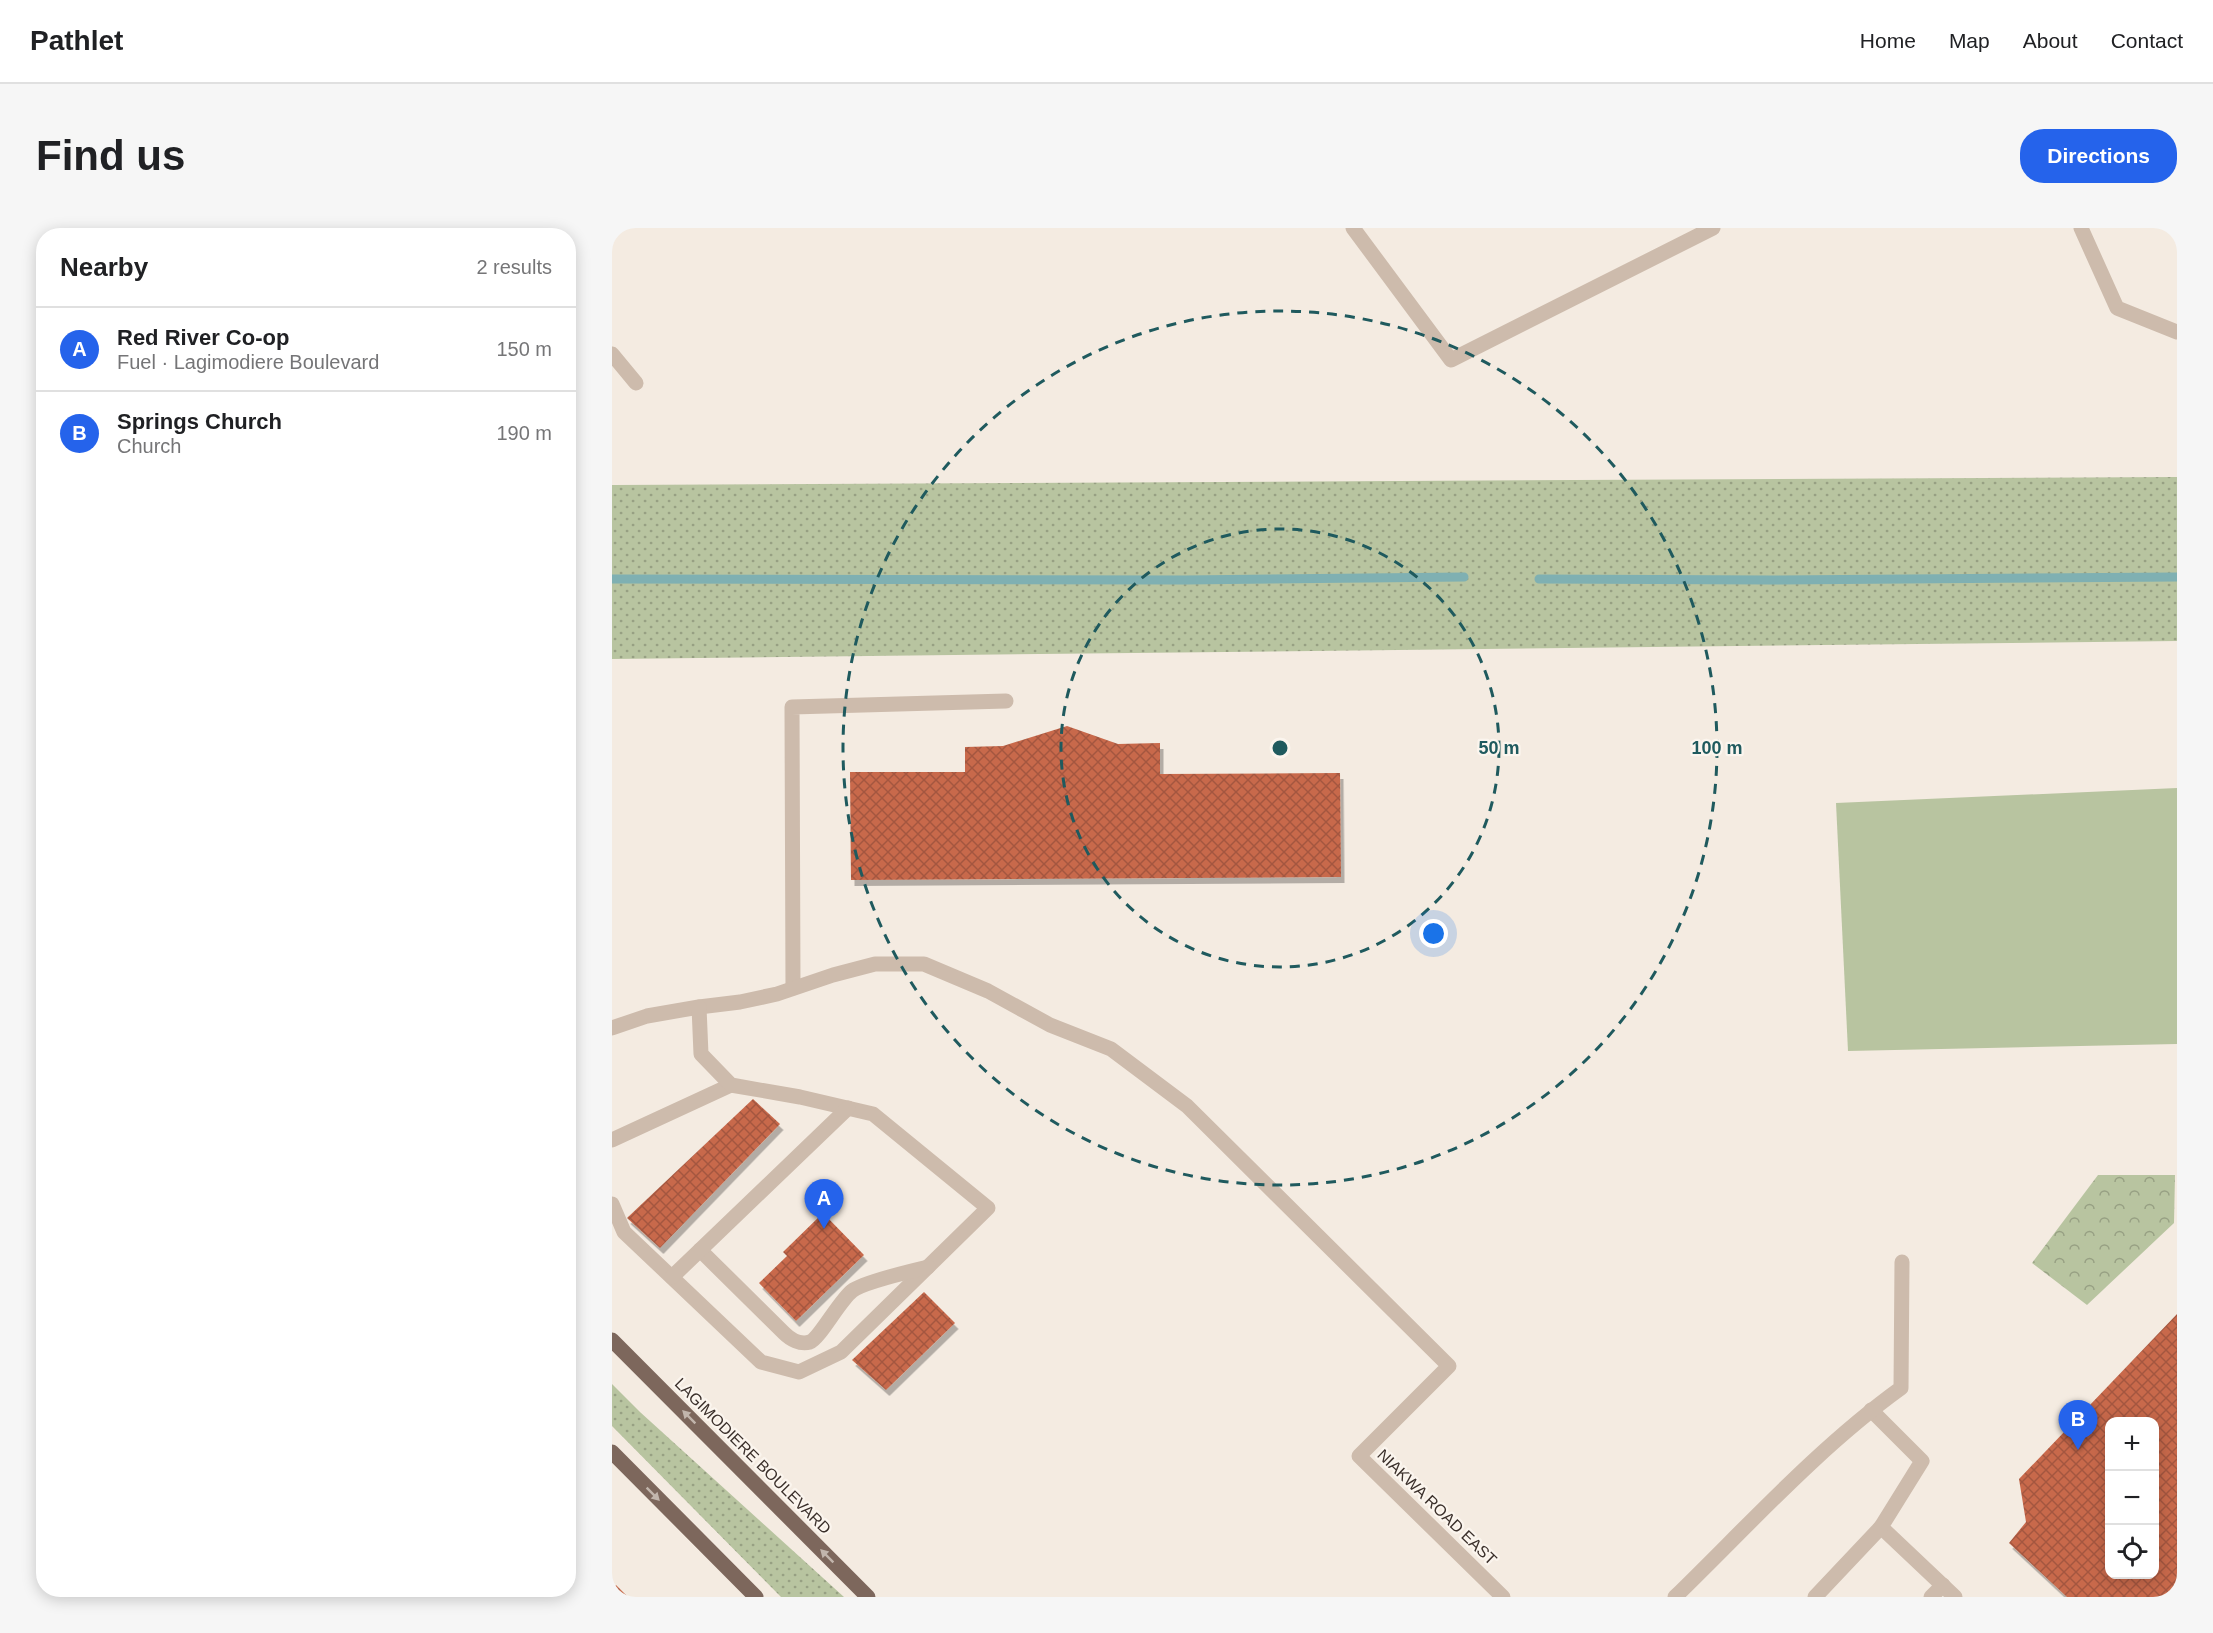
<!DOCTYPE html>
<meta charset="utf-8">
<style>
:root{--surface:#fff;--page:#f6f6f6;--text:#202124;--muted:#757577;--line:#e0e0e0;--accent:#2563eb}
body{margin:0;font-family:Arial,sans-serif;background:var(--page);color:var(--text)}
.controls{position:absolute;right:18px;bottom:18px;display:grid;overflow:hidden;border-radius:12px;box-shadow:0 3px 15px #0003}
.controls button{width:54px;height:54px;display:grid;place-items:center;padding:0;border:0;border-bottom:2px solid var(--line);background:var(--surface);color:var(--text);font:30px sans-serif}
.you{position:absolute;left:822px;top:706px;width:21px;height:21px;margin:-15px;border:4px solid #fff;border-radius:50%;background:#1a73e8;box-shadow:0 0 0 9px #1a73e833}
.badge{display:grid;place-items:center;width:39px;height:39px;border-radius:50%;background:var(--accent);color:#fff;font-size:20px;font-weight:700}
.pin{position:absolute;translate:-50% -50px;filter:drop-shadow(0 2px 3px #0008)}
.pin::after{content:'';position:absolute;top:32px;width:21px;height:18px;background:inherit;clip-path:polygon(0 0,100% 0,50% 100%)}
.list{margin:0;padding:0;list-style:none}
h2{display:flex;justify-content:space-between;align-items:center;height:78px;margin:0;padding:0 24px;font-size:26px}
h2 small{font-size:20px;font-weight:400;color:var(--muted)}
.list li{display:grid;grid-template-columns:39px 1fr auto;gap:18px;align-items:center;box-sizing:border-box;height:84px;padding:0 24px;border-top:2px solid var(--line)}
.list b{display:block;font-size:22px;white-space:nowrap}
.list p{margin:0;font-size:20px;white-space:nowrap;color:var(--muted)}
.list em{font-size:20px;font-style:normal;color:var(--muted)}
.icon{flex:none;width:33px;height:33px;fill:none;stroke:currentColor;stroke-width:2;stroke-linecap:round;stroke-linejoin:round}
.map{position:relative;flex:none;width:1565px;height:1369px;overflow:hidden;border-radius:24px}
header{display:flex;align-items:center;gap:36px;box-sizing:border-box;height:84px;padding:0 30px;background:var(--surface);border-bottom:2px solid var(--line)}
header strong{font-size:28px}
nav{display:flex;gap:33px;margin-inline-start:auto;font-size:21px}
.intro{display:flex;align-items:center;justify-content:space-between;box-sizing:border-box;height:144px;padding:0 36px}
h1{margin:0;font-size:42px}
.button{padding:15px 27px;border-radius:24px;background:var(--accent);color:#fff;font-size:21px;font-weight:700}
main{display:flex;gap:36px;padding:0 36px}
aside{flex:1;background:var(--surface);border-radius:24px;box-shadow:0 3px 15px #0003}
.map>svg:first-child{display:block}
.grass{fill:url(#grass-dots)}
.park{fill:url(#park-crowns)}
.pitch{fill:#b8c4a0}
.lines{fill:none;stroke-linecap:round;stroke-linejoin:round}
.stream{stroke:#7fb0b2;stroke-width:9}
.building{fill:url(#building-cross-hatch);fill-rule:evenodd;filter:url(#shadow)}
.service{stroke:#cdbbac;stroke-width:15}
.primary{stroke:#7d675c;stroke-width:15}
.oneway{fill:#c2b5ac}
.ring{fill:none;stroke:#1f5a5e;stroke-width:3;stroke-dasharray:10 8}
.labels{text-anchor:middle;dominant-baseline:central;stroke-width:4.5;stroke-linejoin:round;paint-order:stroke}
.street-label{font-size:16px;fill:#3b302b;stroke:#fbf5ee}
.centre{fill:#1f5a5e;stroke:#fbf5ee;stroke-width:3}
.ring-label{font-size:18px;text-anchor:middle;font-weight:bold;fill:#1f5a5e;stroke:#fbf5ee;stroke-width:4.5;stroke-linejoin:round;paint-order:stroke}
</style>
<header>
<strong>Pathlet</strong>
<nav><a>Home</a><a>Map</a><a>About</a><a>Contact</a></nav>
</header>
<div class="intro"><h1>Find us</h1><a class="button">Directions</a></div>
<main>
<aside>
<h2>Nearby<small>2 results</small></h2>
<ul class="list">
<li><span class="badge">A</span><div><b>Red River Co-op</b><p>Fuel · Lagimodiere Boulevard</p></div><em>150 m</em></li>
<li><span class="badge">B</span><div><b>Springs Church</b><p>Church</p></div><em>190 m</em></li>
</ul>
</aside>
<div class="map">
<svg width="1565" height="1369" viewBox="0 0 1565 1369">
<defs>
<pattern id="grass-dots" width="8" height="8" patternUnits="userSpaceOnUse" patternTransform="scale(1.5)"><rect width="8" height="8" fill="#b8c4a0"/><path d="M2 2h.1M6 6h.1" fill="none" stroke="#97a083" stroke-width="1.8" stroke-linecap="round"/></pattern>
<pattern id="park-crowns" width="20" height="18" patternUnits="userSpaceOnUse" patternTransform="scale(1.5)"><rect width="20" height="18" fill="#b8c4a0"/><path d="M2 6a3 3 0 1 1 6 0M12 15a3 3 0 1 1 6 0" fill="none" stroke="#97a083"/></pattern>
<pattern id="building-cross-hatch" width="8" height="8" patternUnits="userSpaceOnUse" patternTransform="scale(1.5)"><rect width="8" height="8" fill="#c8694b"/><path d="M0 0l8 8M0 8l8-8" fill="none" stroke="#a4573f"/></pattern>
<filter id="shadow"><feDropShadow dx="3.5" dy="6" stdDeviation="0" flood-color="#0004"/></filter>
</defs>
<rect width="100%" height="100%" fill="#f4ebe1"/>
<!-- grass -->
<g class="grass">
<polygon points="1565,249 1565,413 0,431 0,257"/>
<polygon points="0,1156 28,1184 232,1369 169,1369 0,1198"/>
</g>
<!-- park -->
<polygon class="park" points="1486,947 1563,947 1562,995 1475,1077 1420,1035"/>
<!-- pitch -->
<polygon class="pitch" points="1565,560 1565,816 1236,823 1224,575"/>
<g class="lines">
<!-- stream -->
<g class="stream">
<polyline points="0,351 573,352 852,349"/>
<polyline points="927,351 1158,352 1565,349"/>
</g>
</g>
<!-- building -->
<g class="building">
<polygon points="455,498 506,516 548,515 548,546 728,545 729,649 239,652 238,544 353,544 353,519 391,518"/>
<polygon points="141,871 168,896 48,1020 15,990"/>
<polygon points="211,985 252,1027 184,1093 147,1055 175,1028 171,1024"/>
<polygon points="312,1064 343,1095 274,1162 240,1132"/>
<path d="M 1565,1086 L 1565,1369 L 1455,1369 L 1397,1315 L 1414,1294 L 1407,1251 ZM 1498,1194 L 1542,1194 L 1542,1346 L 1498,1346 Z"/>
<polygon points="4,1357 16,1369 0,1369 0,1362"/>
</g>
<g class="lines">
<!-- service -->
<g class="service">
<polyline points="741,0 839,132 1101,0"/>
<polyline points="1469,0 1505,80 1565,104"/>
<polyline points="0,126 24,155"/>
<polyline points="181,760 180,479 394,473"/>
<polyline points="0,800 35,788 87,779 128,774 165,766 221,747 263,736 312,736 376,763 438,797 499,821 575,878 837,1138 747,1228 891,1369"/>
<polyline points="0,912 119,857"/>
<polyline points="0,976 12,1004 149,1134 187,1144 229,1124 376,980 261,886 188,869 119,857 89,826 87,779"/>
<path d="M 88,1022 L 172,1105 C 178,1111 188,1117 198,1114 C 207,1111 228,1072 240,1063 C 251,1054 300,1043 316,1039"/>
<polyline points="60,1049 236,880"/>
<polyline points="1259,1182 1310,1233 1269,1299 1343,1369"/>
<path d="M 1063,1369 C 1136,1298 1206,1220 1289,1160 L 1290,1034"/>
<polyline points="1203,1369 1269,1299"/>
<polyline points="1319,1369 1331,1357"/>
</g>
<!-- primary -->
<g class="primary">
<polyline points="0,1112 256,1369"/>
<polyline points="0,1224 144,1369"/>
</g>
</g>
<!-- one-way arrows -->
<defs><path id="oneway-solid" d="M-6-.8H1V-3.2L6.5 0L1 3.2V.8H-6Z" transform="scale(1.5)"/></defs>
<g class="oneway">
<use href="#oneway-solid" transform="translate(77 1189) rotate(-135)"/>
<use href="#oneway-solid" transform="translate(41 1266) rotate(45)"/>
<use href="#oneway-solid" transform="translate(215 1328) rotate(-135)"/>
</g>
<!-- distance rings -->
<g class="ring">
<circle cx="668" cy="520" r="219"/>
<circle cx="668" cy="520" r="437"/>
</g>
<g class="labels">
<!-- street labels -->
<g class="street-label">
<text transform="translate(141 1228) rotate(45)">LAGIMODIERE BOULEVARD</text>
<text transform="translate(825 1279) rotate(44)">NIAKWA ROAD EAST</text>
</g>
</g>
<circle cx="668" cy="520" r="9" class="centre"/>
<g class="ring-label">
<text x="887" y="526">50 m</text>
<text x="1105" y="526">100 m</text>
</g>
</svg>
<div class="controls">
<button>+</button>
<button>−</button>
<button><svg class="icon" aria-label="locate" viewBox="0 0 24 24"><circle cx="12" cy="12" r="6"/><path d="M12 2v4M12 18v4M2 12h4M18 12h4"/></svg></button>
</div>
<div class="you"></div>
<div class="pin badge" style="left:212px;top:1001px">A</div>
<div class="pin badge" style="left:1466px;top:1222px">B</div>
</div>
</main>
